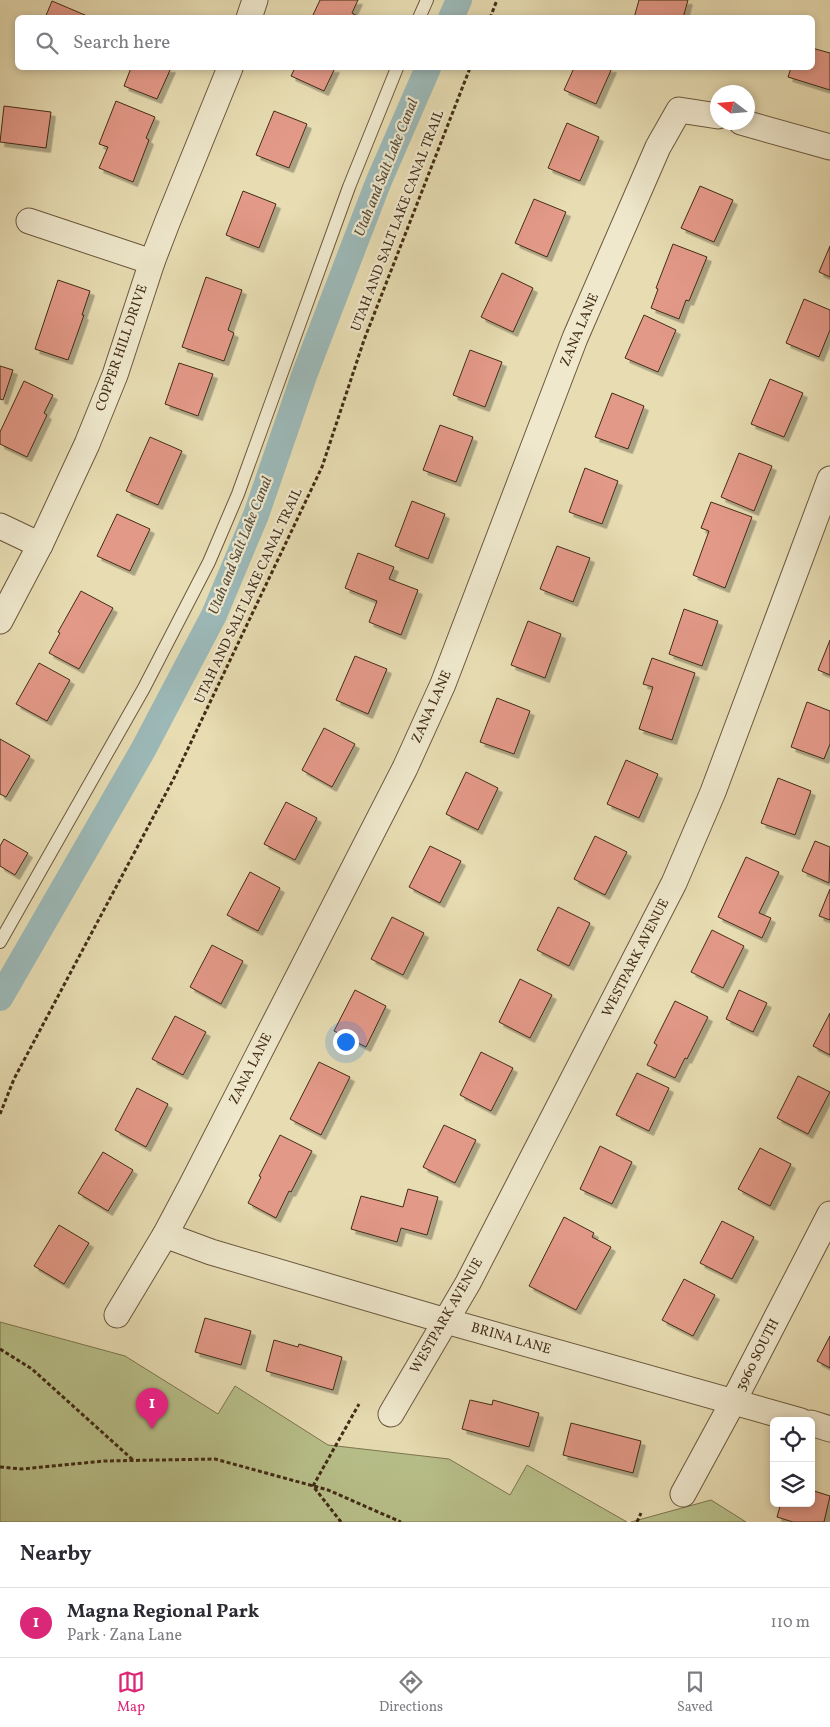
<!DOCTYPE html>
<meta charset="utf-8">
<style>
:root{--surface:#fff;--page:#f7f7f7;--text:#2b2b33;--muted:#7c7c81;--line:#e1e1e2;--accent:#db2777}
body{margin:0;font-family:Vollkorn,serif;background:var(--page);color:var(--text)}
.controls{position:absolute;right:15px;bottom:15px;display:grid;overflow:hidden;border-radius:8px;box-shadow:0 2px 8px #0003}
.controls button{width:45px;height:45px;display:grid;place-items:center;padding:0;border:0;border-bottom:1px solid var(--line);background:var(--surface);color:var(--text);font:25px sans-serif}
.compass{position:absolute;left:710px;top:85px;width:45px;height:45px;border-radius:50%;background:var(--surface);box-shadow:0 2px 8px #0003;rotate:286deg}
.you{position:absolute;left:345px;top:1041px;width:18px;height:18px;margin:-12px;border:4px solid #fff;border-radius:50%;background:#1a73e8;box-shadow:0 0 0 8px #1a73e833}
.badge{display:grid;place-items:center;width:32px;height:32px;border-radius:50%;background:var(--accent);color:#fff;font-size:16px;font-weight:700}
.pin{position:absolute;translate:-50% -41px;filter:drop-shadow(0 1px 2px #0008)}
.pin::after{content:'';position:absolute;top:26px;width:18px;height:15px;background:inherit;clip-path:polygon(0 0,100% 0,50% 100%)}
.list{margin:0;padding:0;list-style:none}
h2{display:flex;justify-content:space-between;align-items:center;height:65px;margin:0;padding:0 20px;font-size:21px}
h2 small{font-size:16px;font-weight:400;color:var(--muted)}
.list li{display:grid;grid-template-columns:32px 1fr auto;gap:15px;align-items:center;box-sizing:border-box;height:70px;padding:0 20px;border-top:1px solid var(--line)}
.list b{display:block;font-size:19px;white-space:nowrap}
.list p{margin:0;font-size:16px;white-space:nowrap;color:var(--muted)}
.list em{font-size:16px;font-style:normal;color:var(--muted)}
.icon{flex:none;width:28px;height:28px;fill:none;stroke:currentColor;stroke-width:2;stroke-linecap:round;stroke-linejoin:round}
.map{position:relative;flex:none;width:830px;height:1522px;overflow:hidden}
.search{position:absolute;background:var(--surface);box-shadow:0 2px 8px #0003;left:15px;right:15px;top:15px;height:55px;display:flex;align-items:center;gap:12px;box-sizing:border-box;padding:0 18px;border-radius:8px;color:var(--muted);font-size:19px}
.sheet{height:135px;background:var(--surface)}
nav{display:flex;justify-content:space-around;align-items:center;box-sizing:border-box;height:70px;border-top:1px solid var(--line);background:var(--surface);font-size:14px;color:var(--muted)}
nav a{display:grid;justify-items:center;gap:2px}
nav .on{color:var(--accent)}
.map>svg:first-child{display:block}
.green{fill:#b8c08a;stroke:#7d7650}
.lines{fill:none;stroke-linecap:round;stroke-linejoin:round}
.canal{stroke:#9cb9b8;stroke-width:26}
.building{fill:#e39988;stroke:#422c16;filter:url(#shadow)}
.lane-casing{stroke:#6b583d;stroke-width:14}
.street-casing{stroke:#6b583d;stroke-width:27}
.path{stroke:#422c16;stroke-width:3;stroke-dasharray:4 2.5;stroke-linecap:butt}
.lane{stroke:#efe8cd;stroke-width:12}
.street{stroke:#efe8cd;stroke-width:25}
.labels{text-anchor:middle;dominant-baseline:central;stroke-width:4.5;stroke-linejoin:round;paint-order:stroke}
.street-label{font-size:14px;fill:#422c16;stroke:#efe8cd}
.water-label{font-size:15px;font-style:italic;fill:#584f3e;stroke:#efe8cd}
</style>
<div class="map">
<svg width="830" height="1522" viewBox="0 0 830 1522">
<defs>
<filter id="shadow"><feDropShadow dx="4.5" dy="4.5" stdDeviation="0" flood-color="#0004"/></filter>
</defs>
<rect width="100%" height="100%" fill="#e7dcb2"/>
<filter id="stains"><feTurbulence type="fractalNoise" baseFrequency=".004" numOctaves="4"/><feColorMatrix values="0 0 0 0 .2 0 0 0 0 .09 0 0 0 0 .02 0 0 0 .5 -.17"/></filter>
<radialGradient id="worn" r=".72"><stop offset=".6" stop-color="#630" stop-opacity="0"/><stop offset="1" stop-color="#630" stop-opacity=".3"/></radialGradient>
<!-- green -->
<g class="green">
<polygon points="0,1322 125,1356 218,1414 235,1386 328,1445 449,1459 510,1495 527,1465 627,1522 0,1522"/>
<polygon points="711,1500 746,1522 631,1522"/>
</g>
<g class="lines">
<!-- canal -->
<g class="canal">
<polyline points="451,18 459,0"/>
<polyline points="0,998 143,750 214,615 256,515 305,373 378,183 428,68"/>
</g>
</g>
<!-- building -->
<g class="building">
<polygon points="320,0 358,0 352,13 361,18 320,18 313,15"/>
<polygon points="639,0 688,0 683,18 634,18"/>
<polygon points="52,1 92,18 45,18"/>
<polygon points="812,48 830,53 830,90 788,77 791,68 812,68"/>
<polygon points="131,68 171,68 157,99 124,86"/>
<polygon points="295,68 335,68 324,91 291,76"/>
<polygon points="574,68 612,68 596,104 564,90"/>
<polygon points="116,101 155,117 146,138 149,140 133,182 99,168 108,147 99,144"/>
<polygon points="4,106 51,112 46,148 0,142"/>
<polygon points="274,111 307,124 289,168 256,155"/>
<polygon points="567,123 599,137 580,181 548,168"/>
<polygon points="700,186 733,200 714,242 681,228"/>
<polygon points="243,191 276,204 259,248 226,235"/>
<polygon points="534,199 566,212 547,257 515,243"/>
<polygon points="673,244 707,257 689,301 686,300 679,319 651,308 658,289 656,288"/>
<polygon points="830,246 830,277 819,272"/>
<polygon points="502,273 533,288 513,332 481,317"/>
<polygon points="206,277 242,290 228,330 234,333 224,361 182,347"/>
<polygon points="58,280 90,291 82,315 84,315 68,360 35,349"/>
<polygon points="804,299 830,310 830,330 819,357 786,343"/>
<polygon points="644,315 676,330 658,372 625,358"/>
<polygon points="470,350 502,362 485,407 453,395"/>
<polygon points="179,363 213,374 198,416 165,404"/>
<polygon points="0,366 13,370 3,400 0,399"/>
<polygon points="770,379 803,393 784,437 751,424"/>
<polygon points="24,381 53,395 44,413 47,415 27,457 0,444 0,432"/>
<polygon points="612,393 644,406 628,449 595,437"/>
<polygon points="440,425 473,437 456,482 423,470"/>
<polygon points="150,437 182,451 158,505 126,491"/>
<polygon points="739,453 772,466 754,511 721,497"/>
<polygon points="585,468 618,481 602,524 569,512"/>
<polygon points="412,501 445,514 428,559 395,546"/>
<polygon points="711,502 752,517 725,588 693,575 709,531 701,528"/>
<polygon points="117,514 150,529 130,571 97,556"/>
<polygon points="557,546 590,558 573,602 540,589"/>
<polygon points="358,553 394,567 389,579 418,590 401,635 369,622 377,601 345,588"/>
<polygon points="81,591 113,608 79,669 49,653 60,633 58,632"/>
<polygon points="684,609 718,621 702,666 669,654"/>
<polygon points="528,621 561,634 545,678 511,665"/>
<polygon points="830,640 830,675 818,670"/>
<polygon points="355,656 387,669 368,714 336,700"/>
<polygon points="652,658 695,673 672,740 639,729 653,687 643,684"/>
<polygon points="39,663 70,680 47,721 16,704"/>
<polygon points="497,698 530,711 514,754 480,742"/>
<polygon points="807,702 830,711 830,744 824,759 791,747"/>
<polygon points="324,728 355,744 332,787 302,770"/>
<polygon points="0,739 30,756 6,797 0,794"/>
<polygon points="626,760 658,774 639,818 607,804"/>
<polygon points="466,772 498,788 478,830 446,814"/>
<polygon points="778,778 811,791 795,835 761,823"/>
<polygon points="286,802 317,818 295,860 264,844"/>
<polygon points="595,836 627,852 605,895 574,879"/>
<polygon points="4,839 28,853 15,875 0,866 0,846"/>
<polygon points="815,841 830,847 829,883 802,871"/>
<polygon points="430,846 461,861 440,903 409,887"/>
<polygon points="746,857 779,872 759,913 771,918 762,938 718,917"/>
<polygon points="250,872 280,888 258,931 227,915"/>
<polygon points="830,889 830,920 819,916"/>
<polygon points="558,907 590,923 569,966 537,950"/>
<polygon points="392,917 424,933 403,975 371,959"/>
<polygon points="712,930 744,946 723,988 691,972"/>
<polygon points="212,945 243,961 221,1004 190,987"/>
<polygon points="520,979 552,995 530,1038 499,1022"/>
<polygon points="355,990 386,1006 366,1047 334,1031"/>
<polygon points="739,990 767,1003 753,1032 726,1019"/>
<polygon points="675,1001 708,1017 687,1059 685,1058 675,1078 647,1065 657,1045 654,1043"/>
<polygon points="830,1013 830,1055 813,1046"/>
<polygon points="175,1016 206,1032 183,1075 152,1059"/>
<polygon points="481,1052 513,1068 491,1111 460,1095"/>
<polygon points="319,1062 350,1077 321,1135 290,1119"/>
<polygon points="637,1073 669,1088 649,1131 616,1115"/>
<polygon points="798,1076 830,1092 808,1134 777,1118"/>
<polygon points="137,1088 168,1104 146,1147 115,1130"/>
<polygon points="444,1125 476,1140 455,1183 423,1167"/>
<polygon points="280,1135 312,1151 291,1192 289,1191 276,1218 248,1203 261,1177 259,1176"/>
<polygon points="600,1146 632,1162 612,1204 580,1189"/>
<polygon points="760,1148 791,1164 770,1206 738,1189"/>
<polygon points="103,1152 133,1170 108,1211 78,1193"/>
<polygon points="408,1189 438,1197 427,1235 401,1228 397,1242 351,1229 361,1196 403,1207"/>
<polygon points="564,1217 594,1233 592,1237 611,1247 576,1310 529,1286"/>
<polygon points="722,1221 754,1237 732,1279 700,1263"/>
<polygon points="59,1225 89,1243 64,1284 34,1266"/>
<polygon points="684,1279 715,1295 693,1336 662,1320"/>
<polygon points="205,1318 251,1331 241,1365 195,1352"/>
<polygon points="830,1336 830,1368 817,1361"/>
<polygon points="274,1340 298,1347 299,1344 342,1357 333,1390 266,1371"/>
<polygon points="470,1400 492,1405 493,1400 539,1413 529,1447 462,1429"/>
<polygon points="571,1423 641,1441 633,1473 563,1455"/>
<polygon points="811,1490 830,1496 824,1522 793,1522 777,1517 781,1503 811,1503"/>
</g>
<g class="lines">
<defs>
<g id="lane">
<polyline points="419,18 427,0"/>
<polyline points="0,942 144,688 209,562 238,494 349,187 397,68"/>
</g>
<g id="street">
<polyline points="249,18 255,0"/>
<polyline points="741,122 830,147"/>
<polyline points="29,221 152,262"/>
<polyline points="0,526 40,545"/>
<polyline points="0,621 40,545 87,444 115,375 152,262 167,223 230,68"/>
<polyline points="165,1235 211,1252 446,1321 801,1421"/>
<polyline points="117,1315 165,1235 191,1186 405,768 443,684 575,338 658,147 679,110 718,116"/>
<polyline points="391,1414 468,1283 674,883 713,792 830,479"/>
<polyline points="811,1423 830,1429"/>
<polyline points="683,1494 733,1402 830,1214"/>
</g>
</defs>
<!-- lane casing -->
<use href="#lane" class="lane-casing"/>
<!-- street casing -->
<use href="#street" class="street-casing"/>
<!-- path -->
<g class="path">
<polyline points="490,18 497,0"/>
<polyline points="0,1114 14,1079 174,778 322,467 364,340 470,68"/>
<polyline points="0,1349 32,1369 133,1460"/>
<polyline points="0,1467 22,1469 104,1461 215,1459 328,1490 401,1522"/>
<polyline points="341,1522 313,1486 359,1404"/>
<polyline points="637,1522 641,1513"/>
</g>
<!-- lane -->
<use href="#lane" class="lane"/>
<!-- street -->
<use href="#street" class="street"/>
</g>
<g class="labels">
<!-- street labels -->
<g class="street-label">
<text transform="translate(398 221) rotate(-69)">UTAH AND SALT LAKE CANAL TRAIL</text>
<text transform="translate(580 330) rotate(-67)">ZANA LANE</text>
<text transform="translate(122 348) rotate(-71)">COPPER HILL DRIVE</text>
<text transform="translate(249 596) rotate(-65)">UTAH AND SALT LAKE CANAL TRAIL</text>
<text transform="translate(432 707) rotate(-66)">ZANA LANE</text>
<text transform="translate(636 958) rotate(-63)">WESTPARK AVENUE</text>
<text transform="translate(251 1069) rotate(-63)">ZANA LANE</text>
<text transform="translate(447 1316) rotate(-60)">WESTPARK AVENUE</text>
<text transform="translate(511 1339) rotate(16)">BRINA LANE</text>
<text transform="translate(758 1355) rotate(-63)">3960 SOUTH</text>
</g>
<!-- water labels -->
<g class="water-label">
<text transform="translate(387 168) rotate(-68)">Utah and Salt Lake Canal</text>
<text transform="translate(241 546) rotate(-68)">Utah and Salt Lake Canal</text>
</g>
</g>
<rect width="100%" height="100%" filter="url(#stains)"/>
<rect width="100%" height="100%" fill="url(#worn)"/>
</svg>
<div class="controls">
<button><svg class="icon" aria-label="locate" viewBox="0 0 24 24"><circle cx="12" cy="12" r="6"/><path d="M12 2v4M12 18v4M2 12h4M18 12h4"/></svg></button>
<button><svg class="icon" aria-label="layers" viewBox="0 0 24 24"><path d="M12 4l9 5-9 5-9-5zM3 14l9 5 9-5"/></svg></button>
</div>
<svg class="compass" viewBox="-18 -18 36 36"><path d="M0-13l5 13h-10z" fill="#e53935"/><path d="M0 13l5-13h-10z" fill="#7c7c81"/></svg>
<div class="you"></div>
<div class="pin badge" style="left:152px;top:1429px">1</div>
<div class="search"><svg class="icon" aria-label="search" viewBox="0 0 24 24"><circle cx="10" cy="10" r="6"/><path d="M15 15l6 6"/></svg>Search here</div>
</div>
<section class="sheet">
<h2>Nearby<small></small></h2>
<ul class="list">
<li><span class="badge">1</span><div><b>Magna Regional Park</b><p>Park · Zana Lane</p></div><em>110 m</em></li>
</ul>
</section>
<nav>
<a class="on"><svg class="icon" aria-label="map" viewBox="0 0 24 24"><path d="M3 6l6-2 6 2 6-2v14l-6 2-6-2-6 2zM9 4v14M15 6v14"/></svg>Map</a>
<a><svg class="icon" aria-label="directions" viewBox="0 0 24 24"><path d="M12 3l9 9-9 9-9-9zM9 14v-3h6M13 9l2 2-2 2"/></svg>Directions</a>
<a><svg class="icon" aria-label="saved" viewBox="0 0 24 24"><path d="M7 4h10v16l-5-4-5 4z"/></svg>Saved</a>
</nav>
